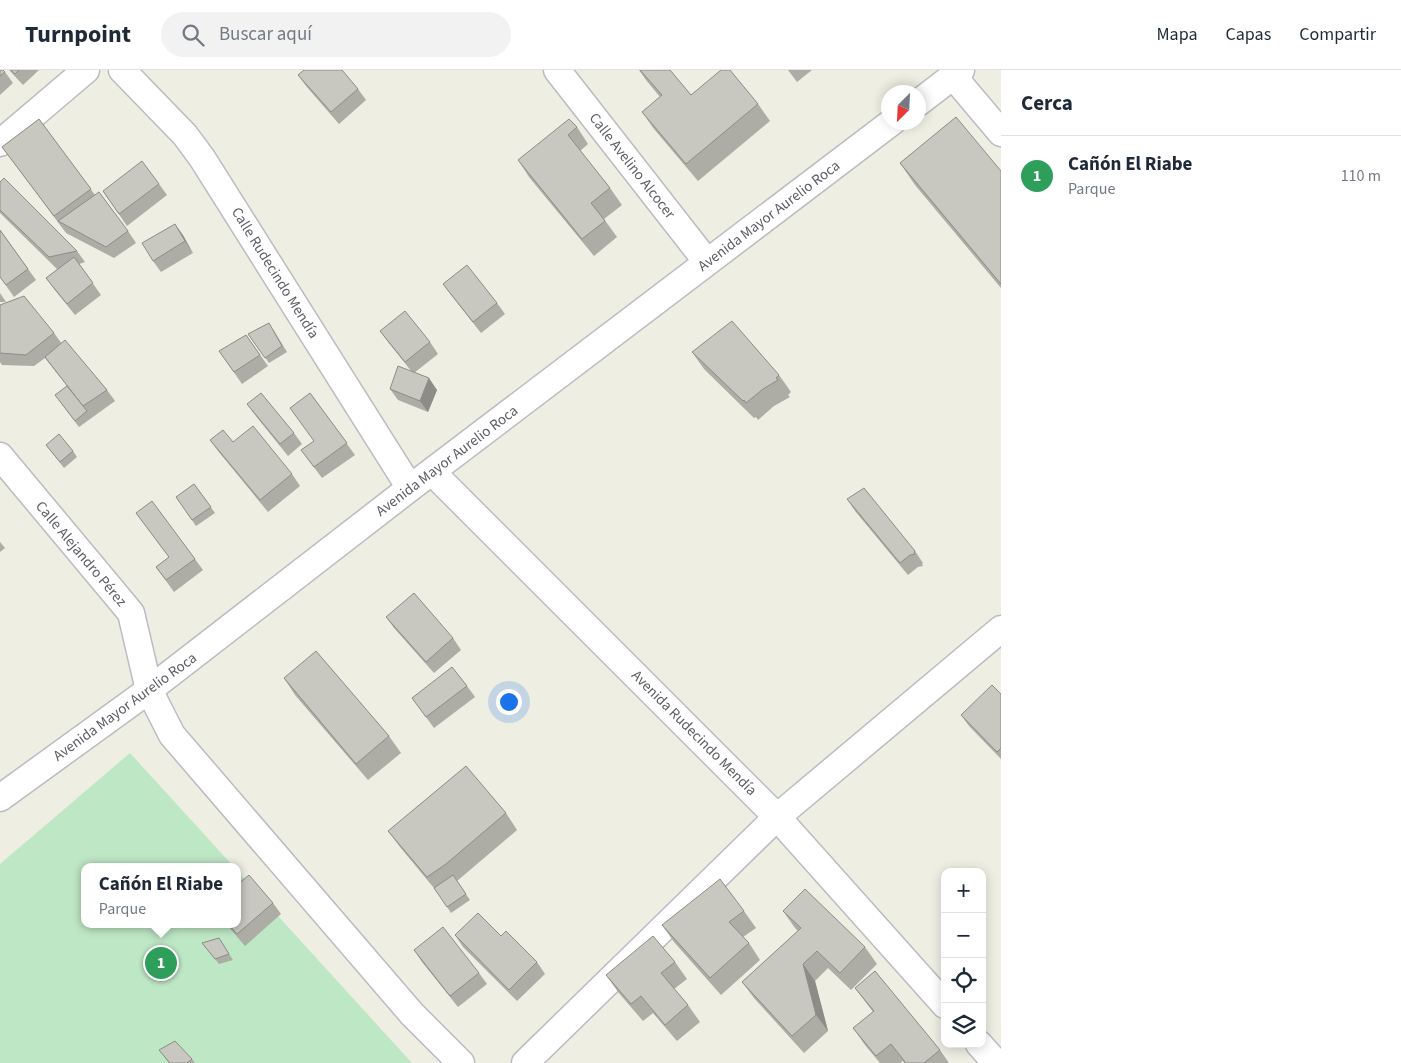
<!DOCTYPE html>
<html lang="es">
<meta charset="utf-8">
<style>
:root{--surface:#fff;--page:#f2f2f3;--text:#1f2937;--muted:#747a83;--line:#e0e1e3;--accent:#111827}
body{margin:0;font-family:"Source Sans 3",sans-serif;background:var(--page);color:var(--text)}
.controls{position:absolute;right:15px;bottom:15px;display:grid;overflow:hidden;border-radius:10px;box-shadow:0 2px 12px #0003}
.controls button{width:45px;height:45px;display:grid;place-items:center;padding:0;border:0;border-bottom:1px solid var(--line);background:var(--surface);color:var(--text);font:25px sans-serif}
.compass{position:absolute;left:881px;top:15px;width:45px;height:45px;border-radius:50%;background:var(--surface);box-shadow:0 2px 12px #0003;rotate:204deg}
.you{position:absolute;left:508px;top:631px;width:18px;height:18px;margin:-12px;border:4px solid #fff;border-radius:50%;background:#1a73e8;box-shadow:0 0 0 8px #1a73e833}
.badge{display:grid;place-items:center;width:32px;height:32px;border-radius:50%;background:var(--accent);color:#fff;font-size:16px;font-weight:700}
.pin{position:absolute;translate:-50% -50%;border:2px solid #fff;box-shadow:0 1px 5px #0006}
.popup{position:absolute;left:81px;top:793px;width:160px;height:65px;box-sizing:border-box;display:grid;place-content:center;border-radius:10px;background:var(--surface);filter:drop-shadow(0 1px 4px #0005);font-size:16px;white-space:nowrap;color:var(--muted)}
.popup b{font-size:19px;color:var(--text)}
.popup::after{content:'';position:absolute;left:50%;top:100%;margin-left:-10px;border:10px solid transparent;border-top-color:var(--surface)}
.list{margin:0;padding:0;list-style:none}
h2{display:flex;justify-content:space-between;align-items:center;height:65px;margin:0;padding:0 20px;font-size:21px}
h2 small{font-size:16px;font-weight:400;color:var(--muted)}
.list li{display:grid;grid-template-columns:32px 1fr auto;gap:15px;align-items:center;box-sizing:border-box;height:80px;padding:0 20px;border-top:1px solid var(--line)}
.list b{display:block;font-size:19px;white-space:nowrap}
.list p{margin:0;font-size:16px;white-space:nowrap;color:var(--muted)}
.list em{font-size:16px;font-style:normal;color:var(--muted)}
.icon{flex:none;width:28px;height:28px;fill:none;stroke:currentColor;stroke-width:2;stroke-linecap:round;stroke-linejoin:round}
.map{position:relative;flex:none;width:1001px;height:993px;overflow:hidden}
header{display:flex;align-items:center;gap:30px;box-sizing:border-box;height:70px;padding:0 25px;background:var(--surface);border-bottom:1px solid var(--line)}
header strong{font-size:24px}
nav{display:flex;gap:28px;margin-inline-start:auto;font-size:18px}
.search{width:350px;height:45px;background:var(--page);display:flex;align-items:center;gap:12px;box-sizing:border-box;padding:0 18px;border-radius:28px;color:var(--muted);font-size:19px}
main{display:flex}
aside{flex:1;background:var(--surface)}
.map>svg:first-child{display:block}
.green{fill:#bee7c5}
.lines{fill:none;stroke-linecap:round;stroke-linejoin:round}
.street-casing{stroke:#babcc2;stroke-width:29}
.street{stroke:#fff;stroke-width:26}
.wall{fill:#adaca5}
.shaded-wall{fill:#8d8c86}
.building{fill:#c9c8c0;stroke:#8d8c86}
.labels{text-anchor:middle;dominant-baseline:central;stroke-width:4.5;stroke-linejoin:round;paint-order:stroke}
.street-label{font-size:15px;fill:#5b5e64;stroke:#fff}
</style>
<header>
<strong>Turnpoint</strong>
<div class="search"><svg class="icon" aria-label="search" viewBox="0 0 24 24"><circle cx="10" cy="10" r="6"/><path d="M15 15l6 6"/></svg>Buscar aquí</div>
<nav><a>Mapa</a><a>Capas</a><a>Compartir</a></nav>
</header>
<main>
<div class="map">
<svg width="1001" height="993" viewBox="0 0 1001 993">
<rect width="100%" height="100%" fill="#eeeee3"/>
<!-- green -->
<polygon class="green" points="130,683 234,797 85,797 85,854 237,854 237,801 412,993 0,993 0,794"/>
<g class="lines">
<defs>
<g id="street">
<polyline points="122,0 185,65 202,88 410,418"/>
<polyline points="557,0 707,192"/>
<polyline points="953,6 1001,63"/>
<polyline points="918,33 961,0"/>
<polyline points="0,73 86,0"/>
<polyline points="0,386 131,543 149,620 172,665 412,944 461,993"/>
<polyline points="432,402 777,747 945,935"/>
<polyline points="0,728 149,620 410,418 892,52"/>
<polyline points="979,974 996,993"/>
<polyline points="525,993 777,747 1001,559"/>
</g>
</defs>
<!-- street casing -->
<use href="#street" class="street-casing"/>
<!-- street -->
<use href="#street" class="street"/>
</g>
<!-- wall -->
<g class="wall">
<polygon points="0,0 5,2 13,13 0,25"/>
<polygon points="9,0 39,0 23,15"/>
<polygon points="639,0 670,0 691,25 758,34 770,51 698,111 654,59 642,42 660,27 646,10"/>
<polygon points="788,0 812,0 797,12"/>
<polygon points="298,5 358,19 366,30 339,54 306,16"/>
<polygon points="39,49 95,125 128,161 136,173 114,188 66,163 2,77"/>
<polygon points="577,57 588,74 580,81 610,118 622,135 604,149 617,167 594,186 529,107 518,90"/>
<polygon points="900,93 1001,101 1001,218 915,115"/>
<polygon points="0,112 77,181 85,192 79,194 101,225 75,245 54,219 46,208 59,198 57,199 0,143"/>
<polygon points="159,114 167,125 127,156 103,121"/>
<polygon points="175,154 193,183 161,202 153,191"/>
<polygon points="0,160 36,210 14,227 0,207"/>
<polygon points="443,214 497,233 505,244 481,263 451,225"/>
<polygon points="0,223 6,232 0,232"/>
<polygon points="0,235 54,263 62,274 107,320 115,331 79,357 55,325 67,316 45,288 34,296 2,295 0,292"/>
<polygon points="273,259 287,282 269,293 248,264"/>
<polygon points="380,261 430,272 438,284 414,303 437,320 428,342 398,330 390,319 412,302 388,272"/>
<polygon points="246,265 268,296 242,314 219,281"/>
<polygon points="692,282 779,305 791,322 788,325 790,327 774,336 758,350 756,347 754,348 704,299"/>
<polygon points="310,323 355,385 322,408 301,380 314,371"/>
<polygon points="247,334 294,363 302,374 288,386 255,345"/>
<polygon points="210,370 233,372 292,404 300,416 268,442 218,381"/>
<polygon points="46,375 73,381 77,387 64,398"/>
<polygon points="194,414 215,443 196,456 176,427"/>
<polygon points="847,429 915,481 923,493 922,494 923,496 918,497 908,505 855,441"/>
<polygon points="136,443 195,489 203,500 174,522 156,497 169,487"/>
<polygon points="0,472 5,478 0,482"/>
<polygon points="386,547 453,568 461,580 434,603 394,558"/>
<polygon points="284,608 389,666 401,683 368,710 295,625"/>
<polygon points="467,616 475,627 434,658 412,628"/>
<polygon points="1001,624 1001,689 969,656 961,645"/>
<polygon points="506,743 517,760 457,811 470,830 451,843 438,823 400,777 388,761"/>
<polygon points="273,833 281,844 245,876 226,854 237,854"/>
<polygon points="744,841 756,858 743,867 749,873 760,890 721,925 674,872 662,855"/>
<polygon points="783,841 865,877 877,894 851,920 828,898 815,911 828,961 804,983 754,928 742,912 798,861 795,858"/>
<polygon points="455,865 501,866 537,892 545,904 517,931 463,877"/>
<polygon points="219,868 233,890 219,894 202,873"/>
<polygon points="414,880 479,903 487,914 458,937 422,892"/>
<polygon points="675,892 687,909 674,919 688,935 700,952 677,971 653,943 643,951 618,922 606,905"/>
<polygon points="855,918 940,980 949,993 904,993 903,991 900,993 880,993 865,975 853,958 873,942"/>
<polygon points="159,980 192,989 195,993 169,993"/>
</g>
<!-- shaded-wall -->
<g class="shaded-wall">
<polygon points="175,154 183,165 193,183 185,171"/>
<polygon points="429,308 437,320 428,342 420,331"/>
<polygon points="803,894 815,911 828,961 816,945"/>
</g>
<!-- building -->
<g class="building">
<polygon points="0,0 3,0 5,2 0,6"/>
<polygon points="11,0 19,0 15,4"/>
<polygon points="304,0 342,0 358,19 331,42 298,5"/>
<polygon points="640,0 670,0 691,25 721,0 730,0 758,34 686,94 642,42 662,25"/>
<polygon points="956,47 1001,101 1001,214 900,93"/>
<polygon points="39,49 91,119 54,146 2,77"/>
<polygon points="569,49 577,57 568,65 610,118 591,133 605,151 582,169 518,90"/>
<polygon points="142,91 159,114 119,144 103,121"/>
<polygon points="4,108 77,181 49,187 0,140 0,112"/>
<polygon points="99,122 128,161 106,177 58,151"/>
<polygon points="175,154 185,171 153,191 142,173"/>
<polygon points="0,160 28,199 6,215 0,207"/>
<polygon points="74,187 93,213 67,234 46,208"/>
<polygon points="467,195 497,233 473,252 443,214"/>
<polygon points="24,226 54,263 26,285 0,283 0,235"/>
<polygon points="405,241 430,272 405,292 380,261"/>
<polygon points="732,251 779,305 776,308 778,310 763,319 746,333 744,330 743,331 692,282"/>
<polygon points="269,253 282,276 265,288 248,264"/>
<polygon points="246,265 260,285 234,302 219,281"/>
<polygon points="65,270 107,320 83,336 45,287"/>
<polygon points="398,296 429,308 420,331 390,319"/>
<polygon points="67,316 87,341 75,351 55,325"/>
<polygon points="261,323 294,363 280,374 247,334"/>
<polygon points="310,323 347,373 314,397 301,380 314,371 290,338"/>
<polygon points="253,356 292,404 260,430 210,370 223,360 233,372"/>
<polygon points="59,364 73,381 60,392 46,375"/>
<polygon points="194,414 211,437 192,450 176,427"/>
<polygon points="864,418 915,481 914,483 915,484 910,485 900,493 847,429"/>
<polygon points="152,431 195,489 166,510 156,497 169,487 136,443"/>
<polygon points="414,523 453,568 426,592 386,547"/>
<polygon points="316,581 389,666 356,694 284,608"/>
<polygon points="452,597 467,616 426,647 412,628"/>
<polygon points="992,615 1001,624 1001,678 997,682 961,645"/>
<polygon points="466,696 506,743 446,794 427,807 388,761"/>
<polygon points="249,805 273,833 237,864 228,854 237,854 237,815"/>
<polygon points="453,805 466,824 447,837 434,818"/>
<polygon points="720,809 744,841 729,852 749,873 710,908 662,855"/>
<polygon points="805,819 865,877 840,903 817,881 803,894 816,945 792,966 742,912 801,858 783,841"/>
<polygon points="478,843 501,866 506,861 537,892 509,920 455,865"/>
<polygon points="443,857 479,903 450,926 414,880"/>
<polygon points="653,866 675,892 661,903 688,935 665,955 641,926 631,934 606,905"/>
<polygon points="219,868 229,884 215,889 202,873"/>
<polygon points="875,901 940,980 924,993 906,993 891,974 876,986 853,958 874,941 855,918"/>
<polygon points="175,971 192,989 187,993 170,993 159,980"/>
</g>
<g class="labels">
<!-- street labels -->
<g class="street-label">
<text transform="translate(632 96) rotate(52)">Calle Avelino Alcocer</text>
<text transform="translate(769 146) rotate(-37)">Avenida Mayor Aurelio Roca</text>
<text transform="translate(275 203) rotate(58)">Calle Rudecindo Mendía</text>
<text transform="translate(447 391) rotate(-37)">Avenida Mayor Aurelio Roca</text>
<text transform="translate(81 484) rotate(50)">Calle Alejandro Pérez</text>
<text transform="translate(125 637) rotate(-36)">Avenida Mayor Aurelio Roca</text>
<text transform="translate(694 663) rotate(45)">Avenida Rudecindo Mendía</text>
</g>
</g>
</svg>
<div class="controls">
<button>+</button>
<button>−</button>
<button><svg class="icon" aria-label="locate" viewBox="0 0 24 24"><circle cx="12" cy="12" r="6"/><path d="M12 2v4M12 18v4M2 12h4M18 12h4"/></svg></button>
<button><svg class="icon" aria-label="layers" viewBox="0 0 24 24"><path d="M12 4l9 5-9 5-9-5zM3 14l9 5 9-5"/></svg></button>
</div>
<svg class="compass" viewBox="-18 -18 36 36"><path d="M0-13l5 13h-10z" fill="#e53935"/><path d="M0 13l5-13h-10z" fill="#747a83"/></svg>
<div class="you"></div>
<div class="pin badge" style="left:161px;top:893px;background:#2e9e5b">1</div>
<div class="popup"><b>Cañón El Riabe</b>Parque</div>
</div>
<aside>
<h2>Cerca<small></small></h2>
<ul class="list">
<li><span class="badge" style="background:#2e9e5b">1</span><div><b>Cañón El Riabe</b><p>Parque</p></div><em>110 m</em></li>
</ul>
</aside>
</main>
